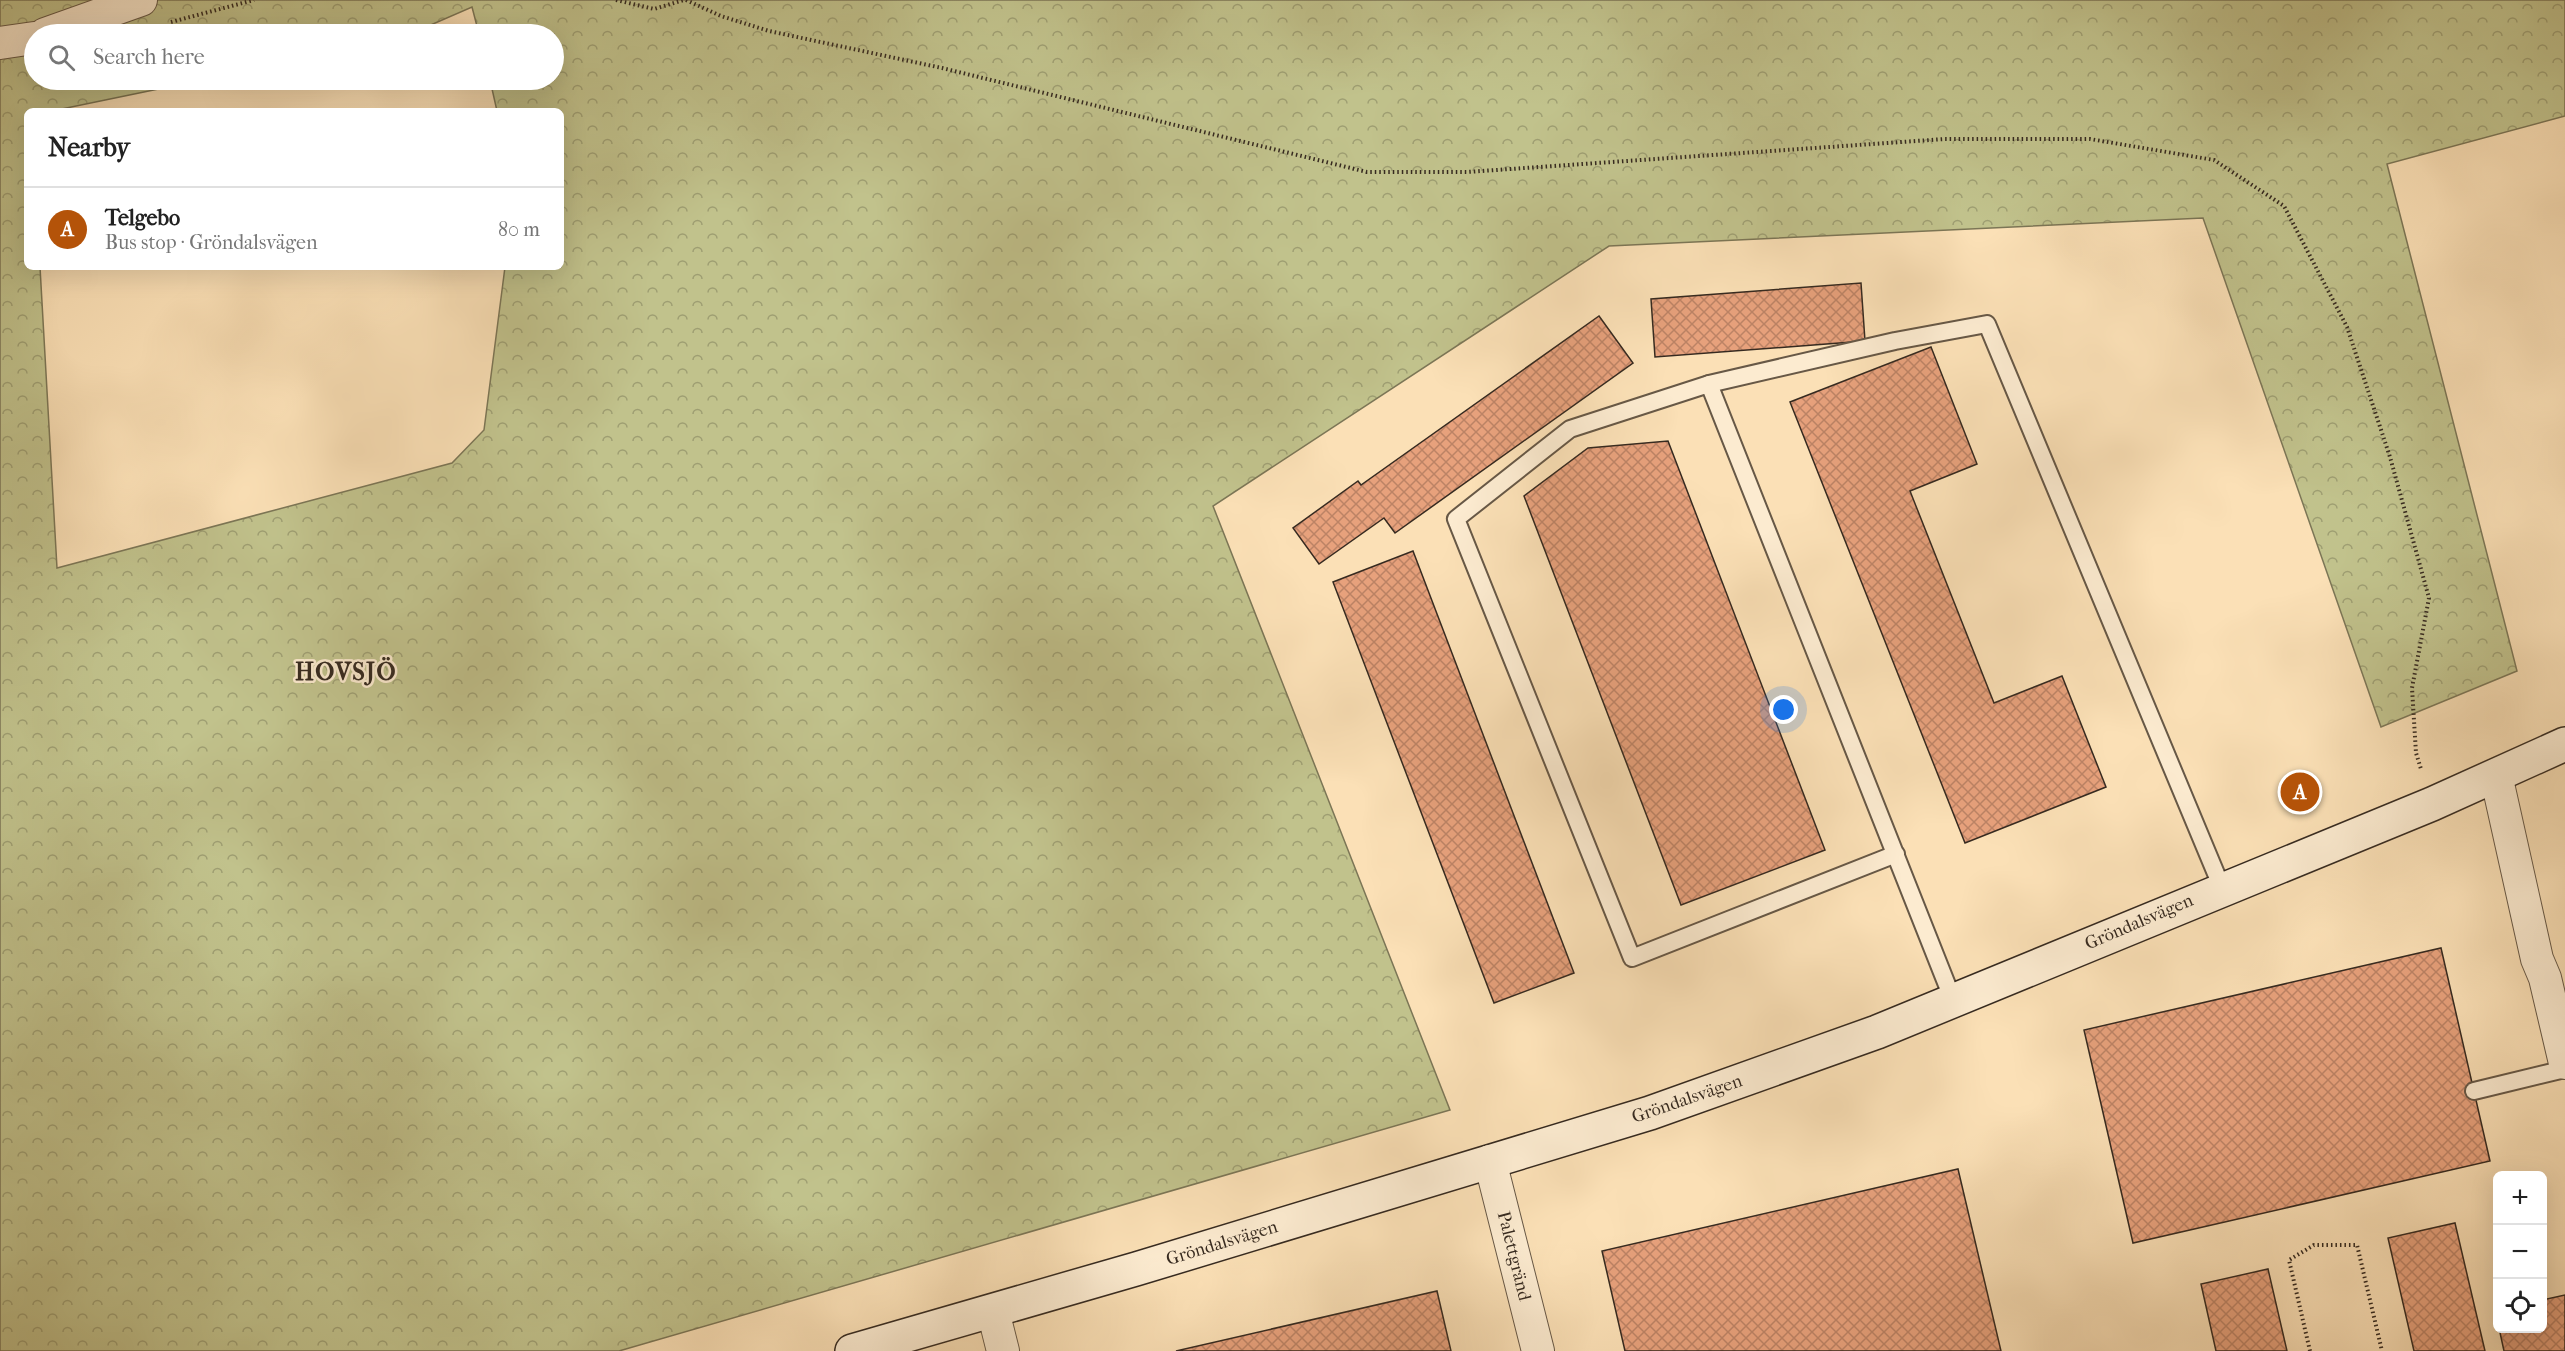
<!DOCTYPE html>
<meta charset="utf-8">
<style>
:root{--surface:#fff;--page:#f6f6f6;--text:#222;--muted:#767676;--line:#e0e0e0;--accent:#b45309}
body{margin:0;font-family:"IM FELL French Canon",serif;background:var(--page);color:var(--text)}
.controls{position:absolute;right:18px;bottom:18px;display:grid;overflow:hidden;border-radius:9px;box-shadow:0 6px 24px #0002}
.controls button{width:54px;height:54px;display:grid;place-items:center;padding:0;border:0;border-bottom:2px solid var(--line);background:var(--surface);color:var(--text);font:30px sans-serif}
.you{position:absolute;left:1784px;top:710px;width:21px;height:21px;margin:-15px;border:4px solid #fff;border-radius:50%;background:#1a73e8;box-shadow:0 0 0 9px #1a73e833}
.badge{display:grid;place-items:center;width:39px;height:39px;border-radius:50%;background:var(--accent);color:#fff;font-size:20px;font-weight:700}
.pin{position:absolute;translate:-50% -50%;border:3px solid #fff;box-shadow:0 2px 6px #0006}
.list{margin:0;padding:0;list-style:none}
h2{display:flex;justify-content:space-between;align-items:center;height:78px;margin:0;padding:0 24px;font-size:26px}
h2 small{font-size:20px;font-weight:400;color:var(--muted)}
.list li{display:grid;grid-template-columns:39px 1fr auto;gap:18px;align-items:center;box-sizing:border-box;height:84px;padding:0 24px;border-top:2px solid var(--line)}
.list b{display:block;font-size:22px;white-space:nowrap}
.list p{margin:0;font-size:20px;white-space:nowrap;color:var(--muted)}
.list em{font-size:20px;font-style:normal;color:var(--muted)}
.icon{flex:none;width:33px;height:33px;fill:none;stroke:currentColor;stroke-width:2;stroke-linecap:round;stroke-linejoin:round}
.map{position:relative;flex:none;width:2565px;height:1351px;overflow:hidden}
.search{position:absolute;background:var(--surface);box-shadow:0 6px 24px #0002;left:24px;top:24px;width:540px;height:66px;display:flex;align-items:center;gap:15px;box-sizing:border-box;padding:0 21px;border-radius:33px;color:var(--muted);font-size:22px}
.panel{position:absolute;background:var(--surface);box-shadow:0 6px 24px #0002;left:24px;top:108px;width:540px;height:162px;border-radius:9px}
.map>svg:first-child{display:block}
.forest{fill:url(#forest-crowns);stroke:#7c7656;stroke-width:1.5;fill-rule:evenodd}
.building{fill:url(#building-cross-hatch);stroke:#362a20;stroke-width:1.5}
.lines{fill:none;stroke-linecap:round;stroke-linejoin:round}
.lane-casing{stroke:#675846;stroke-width:20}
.street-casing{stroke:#675846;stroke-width:34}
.secondary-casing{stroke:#362a20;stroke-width:36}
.path{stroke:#362a20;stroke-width:4;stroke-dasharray:1.5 3;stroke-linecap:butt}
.lane{stroke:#fcebd0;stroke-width:16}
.street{stroke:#fcebd0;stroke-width:32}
.secondary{stroke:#fcebd0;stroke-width:33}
.labels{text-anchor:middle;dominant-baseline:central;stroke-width:5;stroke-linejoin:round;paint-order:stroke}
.street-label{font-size:18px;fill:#362a20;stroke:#fcebd0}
.district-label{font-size:24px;font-weight:bold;letter-spacing:1.5px;fill:#362a20;stroke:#fcebd0}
</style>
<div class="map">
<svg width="2565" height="1351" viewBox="0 0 2565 1351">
<defs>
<pattern id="forest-crowns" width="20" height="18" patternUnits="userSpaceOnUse" patternTransform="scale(1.5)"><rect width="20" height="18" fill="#c1c28c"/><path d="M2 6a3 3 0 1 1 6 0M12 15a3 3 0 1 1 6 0" fill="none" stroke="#9e9e72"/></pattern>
<pattern id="building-cross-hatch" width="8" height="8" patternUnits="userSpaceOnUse" patternTransform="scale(1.5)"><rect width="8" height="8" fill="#e7a17c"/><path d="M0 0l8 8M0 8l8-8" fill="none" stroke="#bc8365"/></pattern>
</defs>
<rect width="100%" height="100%" fill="#fbe0b6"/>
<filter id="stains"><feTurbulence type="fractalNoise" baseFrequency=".00333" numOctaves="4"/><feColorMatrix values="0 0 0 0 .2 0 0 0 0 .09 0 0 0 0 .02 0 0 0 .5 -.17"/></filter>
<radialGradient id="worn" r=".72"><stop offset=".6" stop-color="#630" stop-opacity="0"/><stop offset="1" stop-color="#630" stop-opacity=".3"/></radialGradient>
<!-- forest -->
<path class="forest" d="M 0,0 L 2565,0 L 2565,116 L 2387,164 L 2517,671 L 2381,727 L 2203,218 L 1609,246 L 1213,506 L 1450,1110 L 619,1351 L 0,1351 ZM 472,7 L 479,34 L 554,34 L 554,80 L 490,80 L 497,111 L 561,111 L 561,267 L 505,267 L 484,430 L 452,463 L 57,568 L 40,267 L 27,267 L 27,111 L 52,111 L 202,80 L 34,80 L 34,34 L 410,34 Z"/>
<!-- building -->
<g class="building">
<polygon points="1861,283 1865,341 1655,357 1651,299"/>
<polygon points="1599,316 1633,363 1395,533 1384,518 1319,564 1293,528 1358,481 1361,485"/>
<polygon points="1931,347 1977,464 1910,491 1994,703 2062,676 2106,787 1965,843 1790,402"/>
<polygon points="1668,441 1825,850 1681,905 1524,496 1588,448"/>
<polygon points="1413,551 1574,973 1494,1003 1333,582"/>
<polygon points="2441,948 2490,1161 2133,1243 2084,1030"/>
<polygon points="1958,1169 2001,1351 1625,1351 1602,1251"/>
<polygon points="2455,1223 2485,1351 2414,1351 2388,1238"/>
<polygon points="2268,1269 2287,1351 2216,1351 2201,1284"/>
<polygon points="1437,1291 1451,1351 1176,1351"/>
<polygon points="2565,1295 2565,1351 2504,1351 2499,1328 2542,1328 2542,1300"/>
</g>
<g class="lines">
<defs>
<g id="lane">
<polyline points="1709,384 1895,341 1987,324 2222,888"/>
<polyline points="1896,854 1632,958 1456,519 1570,429 1709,384 1953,1000"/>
<polyline points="2474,1091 2565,1069"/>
</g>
<g id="street">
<polyline points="45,34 141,0"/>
<polyline points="0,43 34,38"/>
<polyline points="2496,775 2537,959 2545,978 2565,1063"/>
<polyline points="1490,1161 1538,1351"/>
<polyline points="993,1311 1003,1351"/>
</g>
<polyline id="secondary" points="852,1351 1136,1269 1650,1113 1877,1032 2432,804 2565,744"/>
</defs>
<!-- lane casing -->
<use href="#lane" class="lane-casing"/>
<!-- street casing -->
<use href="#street" class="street-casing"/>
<!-- secondary casing -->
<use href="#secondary" class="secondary-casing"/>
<!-- path -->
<g class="path">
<polyline points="616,0 654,9 684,0"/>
<polyline points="686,0 721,16 769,31 942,68 1367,172 1467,172 1945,139 2090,139 2214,160 2284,206 2347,327 2390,457 2429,598 2412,688 2416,753 2421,769"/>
<polyline points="171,22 254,0"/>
<polyline points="2310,1351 2289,1260 2314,1245 2357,1245 2382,1351"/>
</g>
<!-- lane -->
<use href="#lane" class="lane"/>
<!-- street -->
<use href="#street" class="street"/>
<!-- secondary -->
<use href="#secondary" class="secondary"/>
</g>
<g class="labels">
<!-- street labels -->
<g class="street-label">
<text transform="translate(2139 922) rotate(-23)">Gröndalsvägen</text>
<text transform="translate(1687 1099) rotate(-19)">Gröndalsvägen</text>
<text transform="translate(1222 1243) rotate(-17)">Gröndalsvägen</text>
<text transform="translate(1514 1256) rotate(76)">Palettgränd</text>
</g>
<!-- district labels -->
<g class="district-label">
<text x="346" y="672">HOVSJÖ</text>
</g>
</g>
<rect width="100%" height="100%" filter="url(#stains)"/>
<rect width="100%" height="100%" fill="url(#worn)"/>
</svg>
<div class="controls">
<button>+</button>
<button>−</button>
<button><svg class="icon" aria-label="locate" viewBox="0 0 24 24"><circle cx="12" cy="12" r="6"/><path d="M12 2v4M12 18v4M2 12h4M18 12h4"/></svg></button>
</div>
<div class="you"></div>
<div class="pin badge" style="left:2300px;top:792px">A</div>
<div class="search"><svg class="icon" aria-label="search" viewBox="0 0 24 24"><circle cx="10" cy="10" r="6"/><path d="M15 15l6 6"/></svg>Search here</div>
<section class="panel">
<h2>Nearby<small></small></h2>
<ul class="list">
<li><span class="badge">A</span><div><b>Telgebo</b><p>Bus stop · Gröndalsvägen</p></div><em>80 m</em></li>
</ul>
</section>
</div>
